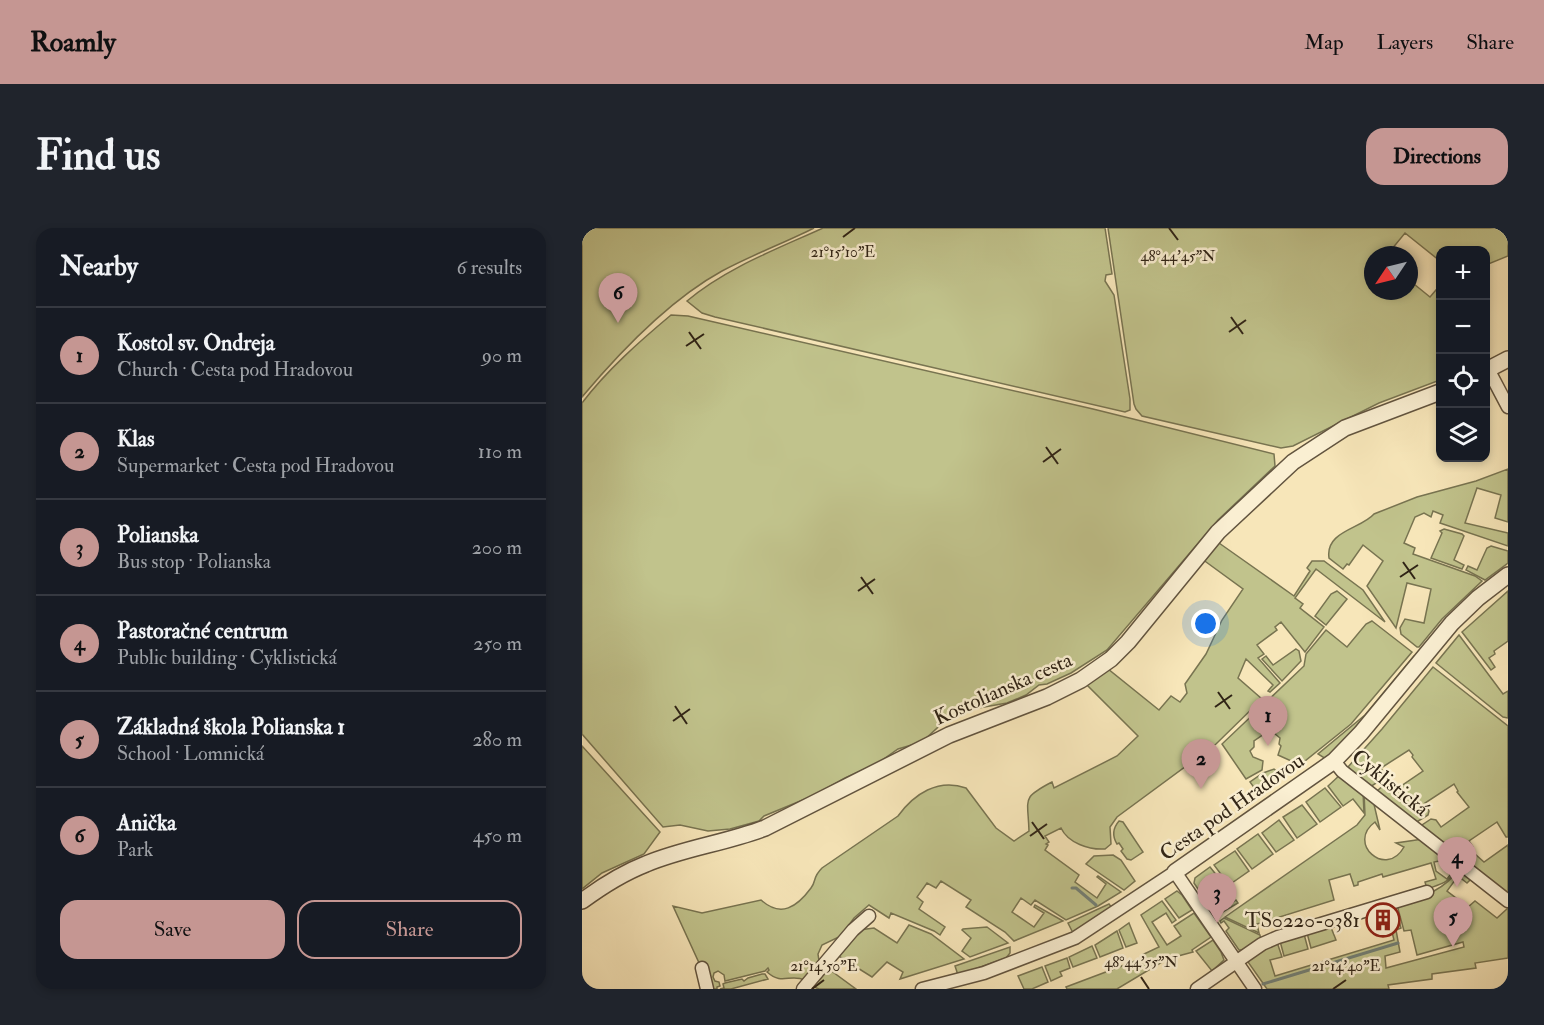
<!DOCTYPE html>
<meta charset="utf-8">
<style>
:root{--surface:#171b24;--page:#20242c;--text:#f1f3f6;--muted:#9ea1a6;--line:#363941;--accent:#c59692}
body{margin:0;font-family:"IM FELL Double Pica",serif;background:var(--page);color:var(--text)}
.controls{position:absolute;right:18px;top:18px;display:grid;overflow:hidden;border-radius:12px;box-shadow:0 3px 9px #0003}
.controls button{width:54px;height:54px;display:grid;place-items:center;padding:0;border:0;border-bottom:2px solid var(--line);background:var(--surface);color:var(--text);font:30px sans-serif}
.compass{position:absolute;left:782px;top:18px;width:54px;height:54px;border-radius:50%;background:var(--surface);box-shadow:0 3px 9px #0003;rotate:235deg}
.you{position:absolute;left:624px;top:396px;width:21px;height:21px;margin:-15px;border:4px solid #fff;border-radius:50%;background:#1a73e8;box-shadow:0 0 0 9px #1a73e833}
.badge{display:grid;place-items:center;width:39px;height:39px;border-radius:50%;background:var(--accent);color:#111;font-size:20px;font-weight:700}
.pin{position:absolute;translate:-50% -50px;filter:drop-shadow(0 2px 3px #0008)}
.pin::after{content:'';position:absolute;top:32px;width:21px;height:18px;background:inherit;clip-path:polygon(0 0,100% 0,50% 100%)}
.list{margin:0;padding:0;list-style:none}
h2{display:flex;justify-content:space-between;align-items:center;height:78px;margin:0;padding:0 24px;font-size:26px}
h2 small{font-size:20px;font-weight:400;color:var(--muted)}
.list li{display:grid;grid-template-columns:39px 1fr auto;gap:18px;align-items:center;box-sizing:border-box;height:96px;padding:0 24px;border-top:2px solid var(--line)}
.list b{display:block;font-size:22px;white-space:nowrap}
.list p{margin:0;font-size:20px;white-space:nowrap;color:var(--muted)}
.list em{font-size:20px;font-style:normal;color:var(--muted)}
.actions{display:flex;gap:12px;padding:18px 24px}
.actions a{flex:1;padding:14px 0;border:2px solid var(--accent);border-radius:18px;text-align:center;font-size:21px;color:var(--accent)}
.actions .main{background:var(--accent);color:#111}
.icon{flex:none;width:33px;height:33px;fill:none;stroke:currentColor;stroke-width:2;stroke-linecap:round;stroke-linejoin:round}
.map{position:relative;flex:none;width:926px;height:761px;overflow:hidden;border-radius:18px}
header{display:flex;align-items:center;gap:36px;box-sizing:border-box;height:84px;padding:0 30px;background:var(--accent);color:#111}
header strong{font-size:28px}
nav{display:flex;gap:33px;margin-inline-start:auto;font-size:21px}
.intro{display:flex;align-items:center;justify-content:space-between;box-sizing:border-box;height:144px;padding:0 36px}
h1{margin:0;font-size:42px}
.button{padding:15px 27px;border-radius:18px;background:var(--accent);color:#111;font-size:21px;font-weight:700}
main{display:flex;gap:36px;padding:0 36px}
aside{flex:1;background:var(--surface);border-radius:18px;box-shadow:0 3px 9px #0003}
.map>svg:first-child{display:block}
.green{fill:#c1c38c;stroke:#787451;stroke-width:1.5}
.lines{fill:none;stroke-linecap:round;stroke-linejoin:round}
.stream{stroke:#738077;stroke-width:3}
.minor-casing{stroke:#62543f;stroke-width:15}
.tertiary-casing{stroke:#62543f;stroke-width:18}
.minor{stroke:#faefd2;stroke-width:12}
.tertiary{stroke:#faefd2;stroke-width:15}
.ticks{fill:none;stroke:#302416;stroke-width:2}
.labels{text-anchor:middle;dominant-baseline:central;stroke-width:5;stroke-linejoin:round;paint-order:stroke}
.street-label{font-size:21px;fill:#302416;stroke:#faefd2}
.poi-label{font-size:21px;fill:#302416;stroke:#faefd2;text-anchor:end}
.ticks-label{font-size:15px;text-anchor:middle;fill:#302416;stroke:#faefd2;stroke-width:5;stroke-linejoin:round;paint-order:stroke}
</style>
<header>
<strong>Roamly</strong>
<nav><a>Map</a><a>Layers</a><a>Share</a></nav>
</header>
<div class="intro"><h1>Find us</h1><a class="button">Directions</a></div>
<main>
<aside>
<h2>Nearby<small>6 results</small></h2>
<ul class="list">
<li><span class="badge">1</span><div><b>Kostol sv. Ondreja</b><p>Church · Cesta pod Hradovou</p></div><em>90 m</em></li>
<li><span class="badge">2</span><div><b>Klas</b><p>Supermarket · Cesta pod Hradovou</p></div><em>110 m</em></li>
<li><span class="badge">3</span><div><b>Polianska</b><p>Bus stop · Polianska</p></div><em>200 m</em></li>
<li><span class="badge">4</span><div><b>Pastoračné centrum</b><p>Public building · Cyklistická</p></div><em>250 m</em></li>
<li><span class="badge">5</span><div><b>Základná škola Polianska 1</b><p>School · Lomnická</p></div><em>280 m</em></li>
<li><span class="badge">6</span><div><b>Anička</b><p>Park</p></div><em>450 m</em></li>
</ul>
<div class="actions"><a class="main">Save</a><a>Share</a></div>
</aside>
<div class="map">
<svg width="926" height="761" viewBox="0 0 926 761">
<rect width="100%" height="100%" fill="#f7e6b9"/>
<filter id="stains"><feTurbulence type="fractalNoise" baseFrequency=".00333" numOctaves="4"/><feColorMatrix values="0 0 0 0 .2 0 0 0 0 .09 0 0 0 0 .02 0 0 0 .5 -.17"/></filter>
<radialGradient id="worn" r=".72"><stop offset=".6" stop-color="#630" stop-opacity="0"/><stop offset="1" stop-color="#630" stop-opacity=".3"/></radialGradient>
<!-- green -->
<g class="green">
<path d="M 0,0 L 232,0 C 202,15 170,27 140,43 C 89,71 37,125 0,169 Z"/>
<path d="M 241,0 L 523,0 L 530,46 L 524,47 L 523,53 L 532,67 L 548,171 L 548,182 L 543,184 L 133,89 L 120,85 L 105,73 C 144,40 195,21 241,0 Z"/>
<polygon points="526,0 926,0 926,28 904,37 903,22 858,22 858,33 823,5 805,27 791,27 791,63 827,63 827,52 848,69 854,62 858,67 858,152 797,175 711,218 699,220 560,188 554,181 552,176"/>
<path d="M 89,87 L 106,88 L 511,181 L 692,226 L 693,238 L 636,292 L 525,422 L 489,445 L 465,456 L 457,457 L 444,467 L 425,475 L 385,482 L 367,489 L 340,514 L 316,521 L 296,535 L 263,550 L 233,567 L 182,588 L 177,593 L 148,601 L 126,603 L 98,597 L 81,599 L 0,506 L 0,175 C 25,142 58,113 89,87 Z"/>
<path d="M 926,241 L 926,294 L 913,290 L 919,267 L 895,260 L 883,295 L 926,305 L 926,318 L 858,295 L 861,287 L 851,283 L 849,289 L 842,285 L 833,289 L 822,315 L 833,320 L 831,326 L 893,348 L 900,353 L 860,391 L 837,419 L 835,419 L 819,406 L 818,400 L 823,391 L 842,395 L 849,361 L 825,355 L 814,400 L 785,358 L 801,333 L 781,317 L 767,337 L 765,336 L 761,341 L 747,330 C 743,303 779,301 792,286 L 835,269 L 894,253 Z"/>
<polygon points="862,301 880,306 882,308 872,332 882,337 880,341 849,330 860,305 858,303"/>
<path d="M 637,315 L 712,368 L 728,343 L 725,340 L 730,333 L 742,333 L 781,362 L 803,394 L 734,341 L 713,370 L 721,376 L 718,380 L 742,399 L 723,424 L 699,394 L 693,399 L 695,402 L 675,417 L 682,426 L 676,430 L 698,455 L 688,464 L 686,463 L 691,457 L 664,431 L 656,450 L 680,471 L 634,516 L 535,589 L 528,599 L 529,616 L 523,621 C 507,622 486,615 479,600 L 463,608 L 467,614 L 464,616 L 466,617 L 463,622 L 497,647 L 493,654 L 515,670 L 524,656 L 515,649 L 516,648 L 539,664 L 516,678 L 484,692 L 453,672 L 449,677 L 439,670 L 430,684 L 452,699 L 462,685 L 452,679 L 453,677 L 481,693 L 432,713 L 423,704 L 384,679 L 389,672 L 359,653 L 354,660 L 345,655 L 335,669 L 341,674 L 337,681 L 363,699 L 358,707 L 352,703 L 309,685 L 307,690 L 287,677 L 272,690 L 259,708 L 240,717 L 236,726 L 237,733 L 223,752 C 207,745 201,758 185,744 L 187,742 L 186,740 L 183,743 L 143,753 L 142,747 L 136,743 L 132,745 L 131,749 L 133,753 L 137,754 L 138,758 L 135,759 L 135,761 L 129,761 L 91,678 L 120,685 L 179,672 C 199,690 215,679 229,660 C 235,652 230,650 240,640 L 316,588 C 332,566 356,550 384,560 L 414,600 L 432,613 L 447,603 C 446,570 439,570 470,554 L 472,560 L 535,528 L 556,508 L 505,457 L 526,441 L 577,482 L 589,468 L 598,474 L 605,465 L 603,456 L 624,426 L 640,392 L 661,361 L 620,331 Z"/>
<polygon points="909,318 926,323 926,335 903,352 884,342 886,338 895,342 905,320"/>
<polygon points="755,363 765,371 744,397 733,388 749,366"/>
<polygon points="926,363 926,413 912,423 913,426 907,430 913,439 909,442 880,404"/>
<polygon points="790,393 830,424 769,496 718,537 696,527 699,518 697,516 698,510 693,506 686,505 686,502 684,501 682,506 672,513 672,519 668,523 671,529 681,533 680,542 664,551 640,516 722,438 724,426 744,402 765,419 784,396"/>
<polygon points="877,407 921,466 926,463 926,490 921,489 854,435"/>
<polygon points="714,421 717,423 719,433 700,453 680,431 684,428 691,437"/>
<polygon points="832,428 773,501 744,531 736,526 783,487"/>
<polygon points="851,439 926,498 926,609 924,609 915,594 887,613 891,619 890,623 880,629 839,600 840,597 849,591 854,592 859,599 887,579 875,564 876,563 872,556 843,575 847,583 846,587 833,595 794,564 804,555 813,562 841,543 830,529 831,527 827,522 799,540 803,547 802,550 788,559 766,539 800,501"/>
<polygon points="0,518 78,604 62,626 20,645 0,661"/>
<polygon points="692,541 701,549 676,565 668,554 681,545"/>
<polygon points="759,546 781,564 782,585 771,571 761,578 746,558"/>
<polygon points="743,560 759,579 738,594 724,574"/>
<path d="M 782,564 L 791,572 L 798,602 L 793,594 C 764,615 804,651 822,619 L 814,615 L 841,611 L 861,627 L 857,633 L 852,634 L 854,643 L 865,651 L 875,638 L 877,639 C 866,655 862,655 845,661 L 843,654 L 854,651 L 849,635 L 801,649 L 800,646 L 776,654 L 776,657 L 772,658 L 768,646 L 747,652 L 752,672 L 675,696 L 677,705 L 643,689 L 775,597 L 783,587 Z"/>
<polygon points="720,577 735,596 715,610 701,589"/>
<polygon points="697,592 712,612 694,624 680,605"/>
<path d="M 537,593 L 541,594 L 561,624 L 549,632 L 545,631 L 539,623 L 541,621 L 537,615 L 535,616 C 530,608 531,600 537,593 Z"/>
<polygon points="676,606 691,626 670,641 655,621"/>
<polygon points="926,617 926,668 883,634 894,627 902,634"/>
<polygon points="653,623 667,643 647,657 632,637"/>
<polygon points="531,627 539,632 553,653 542,662 504,636 512,628"/>
<polygon points="628,639 644,659 635,665 644,679 654,672 656,675 634,688 612,655 613,650"/>
<path d="M 878,640 L 890,650 L 885,655 L 876,648 L 865,663 L 886,679 L 893,673 L 915,690 L 926,680 L 926,730 L 893,735 L 894,740 L 850,746 L 850,751 L 806,757 L 807,761 L 685,761 L 666,734 L 668,729 L 695,714 L 700,729 L 688,732 L 693,748 L 812,712 L 810,704 L 797,708 L 791,685 L 813,678 L 819,700 L 814,702 L 818,724 L 803,728 L 804,740 L 882,719 L 881,714 L 835,727 L 829,702 L 822,703 L 815,677 C 840,669 862,663 878,640 Z"/>
<polygon points="595,663 600,667 610,682 597,690 583,671"/>
<polygon points="580,673 594,692 590,695 584,685 570,694 585,717 599,708 592,698 612,685 629,709 610,722 611,724 585,731 535,761 485,761 484,759 561,730 560,727 577,719 559,687"/>
<polygon points="527,676 531,681 491,705 486,695"/>
<polygon points="642,690 678,707 679,715 663,722 657,722 644,703 647,700 642,693 639,695 638,693"/>
<polygon points="547,695 555,715 544,719 537,702"/>
<polygon points="327,697 349,706 382,731 318,751 321,744 305,734 290,749 255,727 277,702 292,700 315,715"/>
<polygon points="748,697 754,712 729,720 725,705"/>
<polygon points="405,699 426,715 388,729 380,723 389,710 380,702 381,701"/>
<polygon points="535,703 541,720 518,729 513,717"/>
<polygon points="722,706 726,721 702,728 698,713"/>
<polygon points="631,712 639,724 642,732 630,743 614,723"/>
<polygon points="510,718 515,730 491,739 487,729"/>
<polygon points="428,719 428,725 424,730 376,747 373,738"/>
<polygon points="485,730 488,740 478,744 480,748 469,753 463,738"/>
<polygon points="244,739 274,761 237,761 229,758"/>
<polygon points="460,739 466,754 450,761 442,761 436,748"/>
<polygon points="180,746 183,746 186,751 149,761 138,761 142,760 141,756 143,755 160,751 162,753 166,750"/>
</g>
<g class="lines">
<!-- stream -->
<g class="stream">
<polyline points="490,660 494,660 514,677"/>
<polyline points="681,756 816,715"/>
</g>
<defs>
<g id="minor">
<polyline points="906,141 926,179"/>
<polyline points="752,533 760,543 926,673"/>
<polyline points="120,740 125,761"/>
<polyline points="221,761 271,702 287,688"/>
<polyline points="340,761 402,745 493,710 593,644 673,761"/>
<polyline points="615,761 680,716 696,709 845,664"/>
</g>
<g id="tertiary">
<polyline points="903,143 926,131"/>
<polyline points="593,644 752,533 779,505 870,395 896,370 926,347"/>
<path d="M 0,673 C 19,659 41,645 64,636 C 102,620 144,615 183,600 L 367,507 L 465,469 L 499,452 L 529,431 L 546,414 L 636,304 L 711,234 L 763,200 L 858,164"/>
</g>
</defs>
<!-- minor casing -->
<use href="#minor" class="minor-casing"/>
<!-- tertiary casing -->
<use href="#tertiary" class="tertiary-casing"/>
<!-- minor -->
<use href="#minor" class="minor"/>
<!-- tertiary -->
<use href="#tertiary" class="tertiary"/>
</g>
<!-- ticks -->
<path class="ticks" d="M 587,0 L 596,12M 261,9 L 273,0M 649,89 L 661,106M 107,104 L 119,121M 647,104 L 664,92M 104,118 L 122,106M 464,219 L 476,236M 461,234 L 479,221M 821,334 L 833,351M 279,349 L 291,366M 818,349 L 836,337M 276,363 L 293,351M 636,464 L 648,481M 93,478 L 105,496M 633,479 L 650,467M 91,493 L 108,481M 450,594 L 462,611M 448,608 L 465,596M 559,749 L 567,761M 230,761 L 242,752M 751,761 L 764,752"/>
<!-- icons -->
<defs>
<symbol id="building-ring" viewBox="-11 -11 22 22"><circle r="9.5" fill="#faefd2" stroke="#8f2418" stroke-width="1.5"/><path d="M-4-6H4V6H1V3H-1V6H-4ZM-2.5-4.3h1.7v1.8h-1.7ZM.8-4.3h1.7v1.8H.8ZM-2.5-1h1.7V.8h-1.7ZM.8-1h1.7V.8H.8Z" fill="#8f2418"/></symbol>
</defs>
<g fill-rule="evenodd">
<use href="#building-ring" x="782" y="673" width="38" height="38"/>
</g>
<g class="labels">
<!-- street labels -->
<g class="street-label">
<text transform="translate(421 461) rotate(-24)">Kostolianska cesta</text>
<text transform="translate(808 555) rotate(39)">Cyklistická</text>
<text transform="translate(650 579) rotate(-35)">Cesta pod Hradovou</text>
</g>
<!-- poi labels -->
<g class="poi-label">
<text x="778" y="692">TS0220-0381</text>
</g>
</g>
<g class="ticks-label">
<text x="261" y="29">21°15'10"E</text>
<text x="596" y="33">48°44'45"N</text>
<text x="559" y="739">48°44'55"N</text>
<text x="242" y="743">21°14'50"E</text>
<text x="764" y="743">21°14'40"E</text>
</g>
<rect width="100%" height="100%" filter="url(#stains)"/>
<rect width="100%" height="100%" fill="url(#worn)"/>
</svg>
<div class="controls">
<button>+</button>
<button>−</button>
<button><svg class="icon" aria-label="locate" viewBox="0 0 24 24"><circle cx="12" cy="12" r="6"/><path d="M12 2v4M12 18v4M2 12h4M18 12h4"/></svg></button>
<button><svg class="icon" aria-label="layers" viewBox="0 0 24 24"><path d="M12 4l9 5-9 5-9-5zM3 14l9 5 9-5"/></svg></button>
</div>
<svg class="compass" viewBox="-18 -18 36 36"><path d="M0-13l5 13h-10z" fill="#e53935"/><path d="M0 13l5-13h-10z" fill="#9ea1a6"/></svg>
<div class="you"></div>
<div class="pin badge" style="left:686px;top:518px">1</div>
<div class="pin badge" style="left:619px;top:561px">2</div>
<div class="pin badge" style="left:635px;top:695px">3</div>
<div class="pin badge" style="left:875px;top:659px">4</div>
<div class="pin badge" style="left:871px;top:719px">5</div>
<div class="pin badge" style="left:36px;top:95px">6</div>
</div>
</main>
